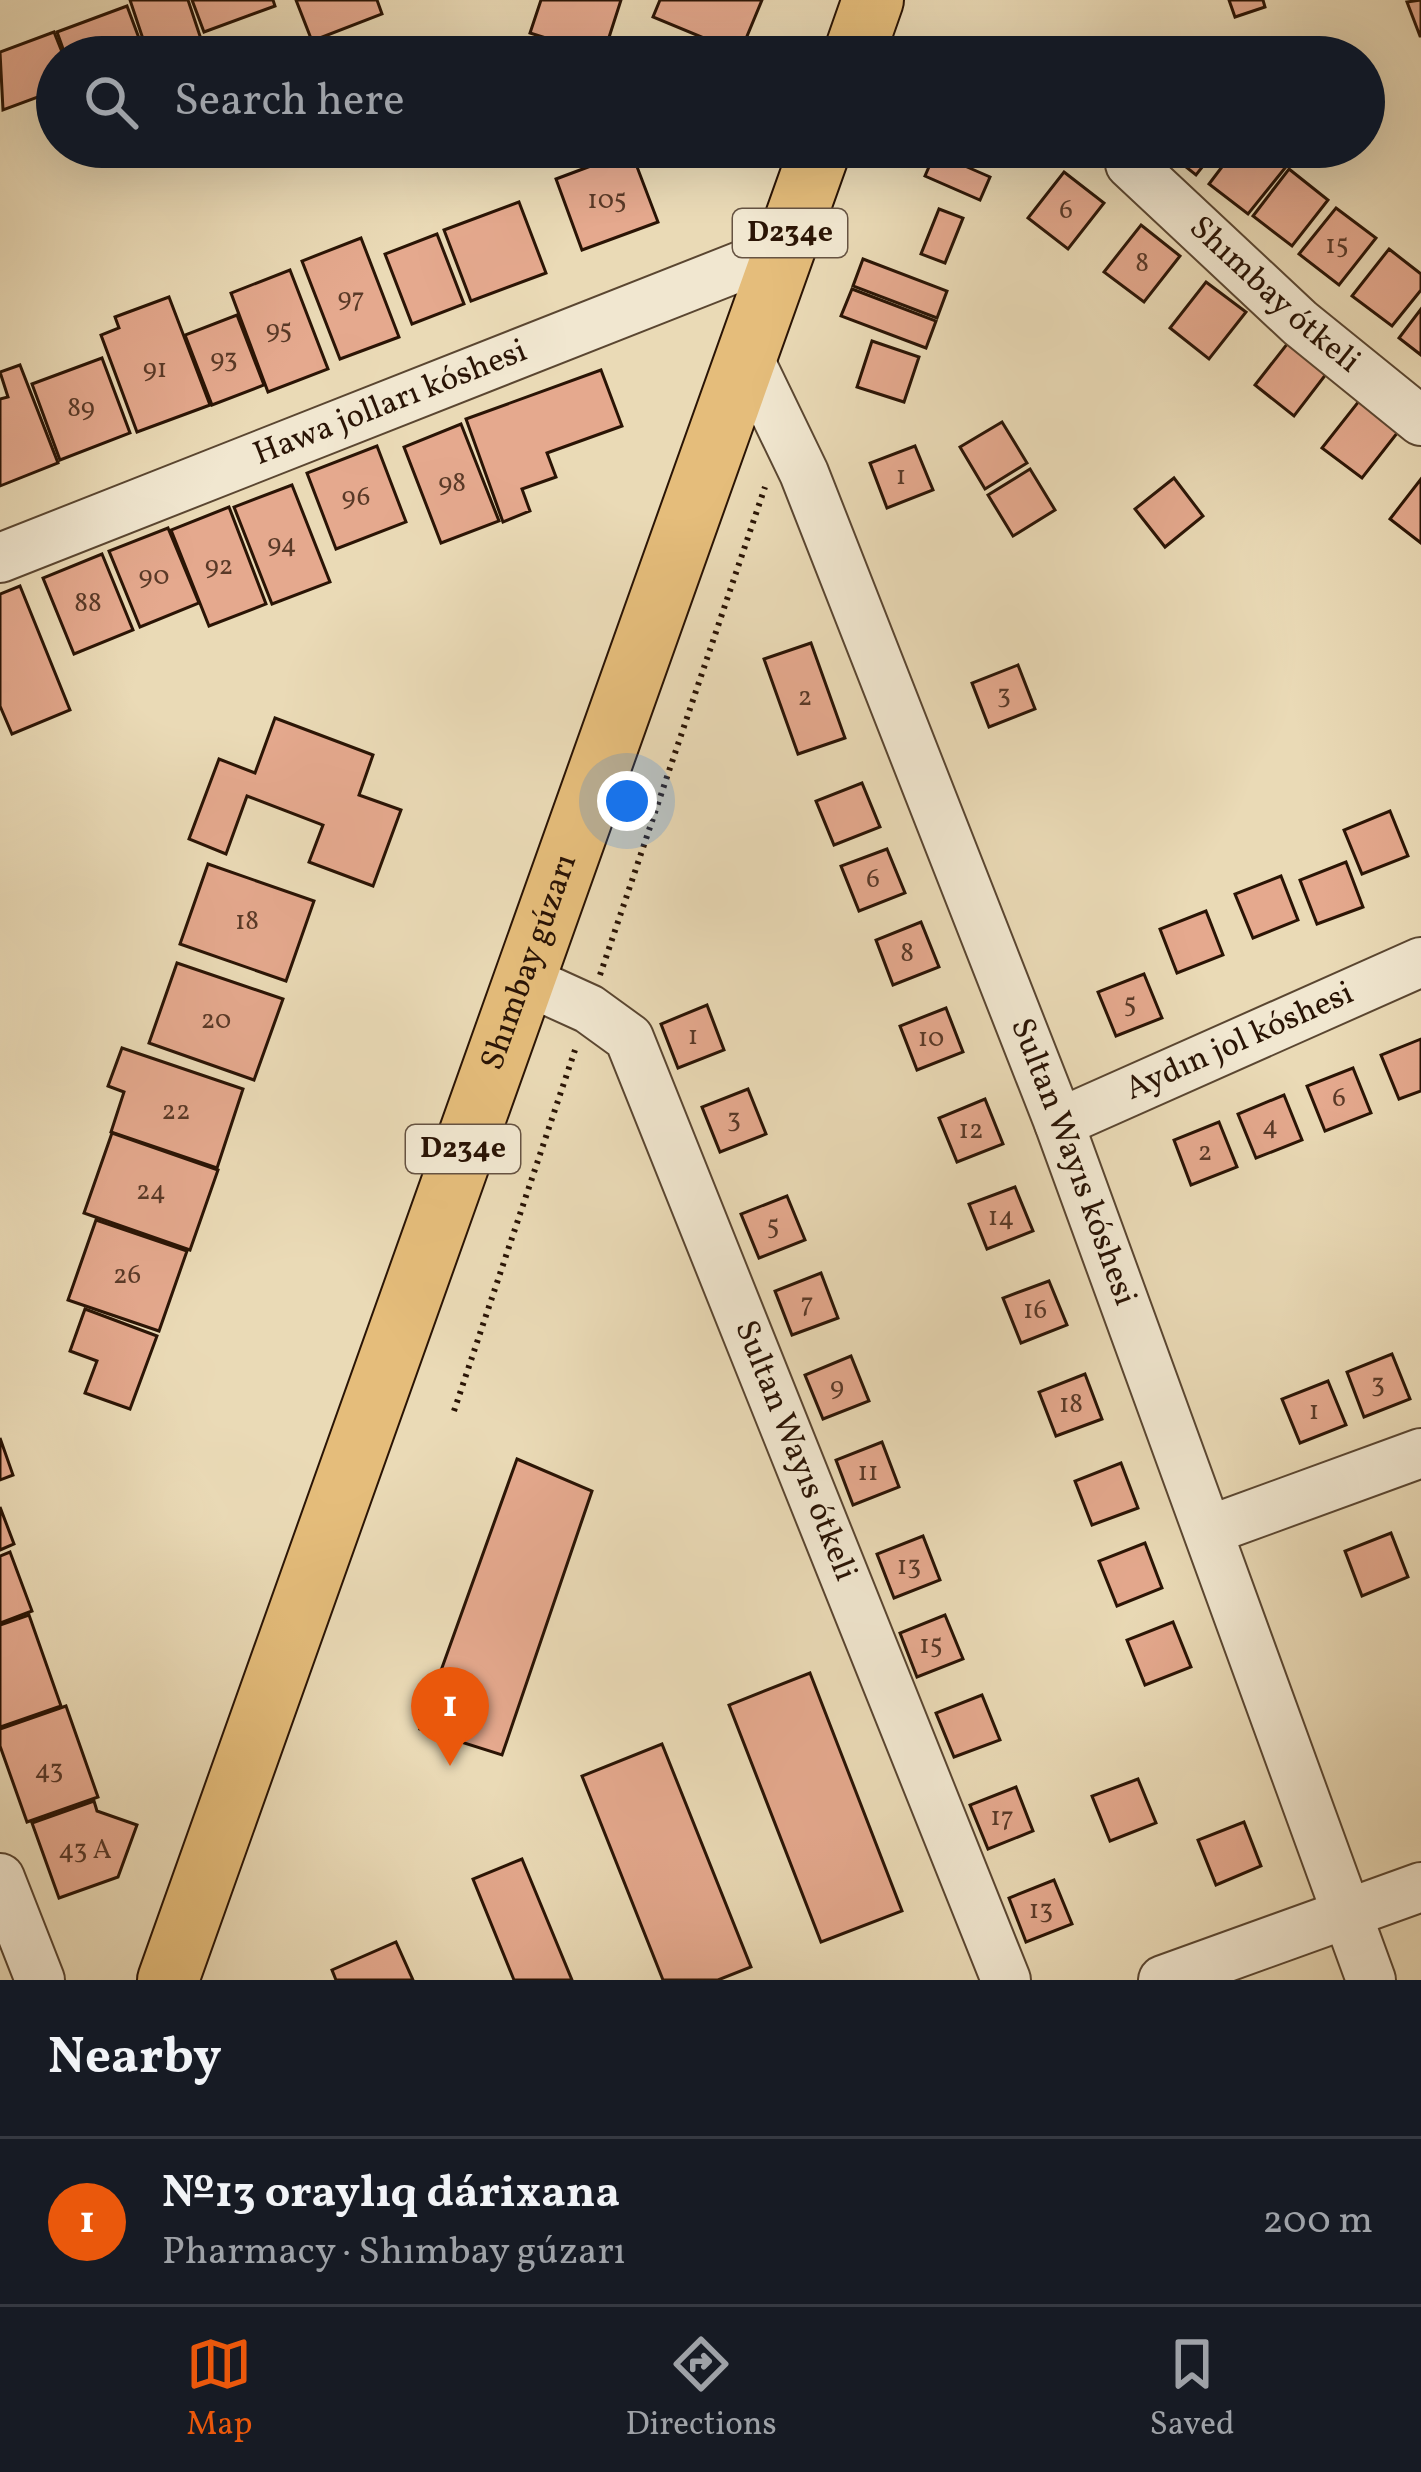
<!DOCTYPE html>
<meta charset="utf-8">
<style>
:root{--surface:#171b24;--page:#242831;--text:#f1f3f6;--muted:#9ea1a6;--line:#363941;--accent:#ea580c}
body{margin:0;font-family:Vollkorn,serif;background:var(--page);color:var(--text)}
.you{position:absolute;left:627px;top:801px;width:42px;height:42px;margin:-30px;border:9px solid #fff;border-radius:50%;background:#1a73e8;box-shadow:0 0 0 18px #1a73e833}
.badge{display:grid;place-items:center;width:78px;height:78px;border-radius:50%;background:var(--accent);color:#fff;font-size:39px;font-weight:700}
.pin{position:absolute;translate:-50% -99px;filter:drop-shadow(0 3px 6px #0008)}
.pin::after{content:'';position:absolute;top:63px;width:42px;height:36px;background:inherit;clip-path:polygon(0 0,100% 0,50% 100%)}
.list{margin:0;padding:0;list-style:none}
h2{display:flex;justify-content:space-between;align-items:center;height:156px;margin:0;padding:0 48px;font-size:51px}
h2 small{font-size:39px;font-weight:400;color:var(--muted)}
.list li{display:grid;grid-template-columns:78px 1fr auto;gap:36px;align-items:center;box-sizing:border-box;height:168px;padding:0 48px;border-top:3px solid var(--line)}
.list b{display:block;font-size:45px;white-space:nowrap}
.list p{margin:0;font-size:39px;white-space:nowrap;color:var(--muted)}
.list em{font-size:39px;font-style:normal;color:var(--muted)}
.icon{flex:none;width:66px;height:66px;fill:none;stroke:currentColor;stroke-width:2;stroke-linecap:round;stroke-linejoin:round}
.map{position:relative;flex:none;width:1421px;height:1980px;overflow:hidden}
.search{position:absolute;background:var(--surface);box-shadow:0 12px 48px #0002;left:36px;right:36px;top:36px;height:132px;display:flex;align-items:center;gap:30px;box-sizing:border-box;padding:0 42px;border-radius:66px;color:var(--muted);font-size:45px}
.sheet{height:324px;background:var(--surface)}
nav{display:flex;justify-content:space-around;align-items:center;box-sizing:border-box;height:168px;border-top:3px solid var(--line);background:var(--surface);font-size:33px;color:var(--muted)}
nav a{display:grid;justify-items:center;gap:6px}
nav .on{color:var(--accent)}
.map>svg:first-child{display:block}
.building{fill:#e5a98e;stroke:#2a1405;stroke-width:3}
.lines{fill:none;stroke-linecap:round;stroke-linejoin:round}
.minor-casing{stroke:#5a4631;stroke-width:52}
.major-casing{stroke:#2a1405;stroke-width:64}
.path{stroke:#2a1405;stroke-width:6;stroke-dasharray:3 6;stroke-linecap:butt}
.minor{stroke:#f1e7d0;stroke-width:48}
.major{stroke:#e5bd7b;stroke-width:60}
.labels{text-anchor:middle;dominant-baseline:central;stroke-width:12;stroke-linejoin:round;paint-order:stroke}
.number-label{font-size:27px;fill:#593927}
.shield{fill:#f1e7d0;stroke:#665342;stroke-width:3}
.shield-label{font-size:30px;font-weight:bold;fill:#2a1405}
.street-label{font-size:33px;fill:#2a1405;stroke:#f1e7d0}
</style>
<div class="map">
<svg width="1421" height="1980" viewBox="0 0 1421 1980">
<rect width="100%" height="100%" fill="#eadab6"/>
<filter id="stains"><feTurbulence type="fractalNoise" baseFrequency=".00167" numOctaves="4"/><feColorMatrix values="0 0 0 0 .2 0 0 0 0 .09 0 0 0 0 .02 0 0 0 .5 -.17"/></filter>
<radialGradient id="worn" r=".72"><stop offset=".6" stop-color="#630" stop-opacity="0"/><stop offset="1" stop-color="#630" stop-opacity=".3"/></radialGradient>
<!-- building -->
<g class="building">
<polygon points="130,0 188,0 206,54 149,57"/>
<polygon points="192,0 273,0 275,6 204,32"/>
<polygon points="296,0 377,0 382,14 312,41"/>
<polygon points="541,0 621,0 603,56 530,33"/>
<polygon points="660,0 762,0 740,53 653,17"/>
<polygon points="1229,0 1263,0 1265,7 1235,17"/>
<polygon points="1421,0 1421,36 1420,36 1407,2"/>
<polygon points="127,6 146,57 66,57 57,32"/>
<polygon points="54,32 64,57 57,57 57,90 3,110 0,52"/>
<polygon points="1087,41 1104,57 1072,57"/>
<polygon points="1161,147 1218,147 1196,175"/>
<polygon points="1237,147 1258,147 1285,168 1248,214 1209,184"/>
<polygon points="631,151 658,222 582,250 556,179"/>
<polygon points="935,153 990,177 980,200 925,176"/>
<polygon points="1289,169 1328,200 1292,246 1253,216"/>
<polygon points="1064,172 1104,203 1068,249 1028,218"/>
<polygon points="519,202 546,273 471,301 444,230"/>
<polygon points="1336,208 1376,238 1339,285 1299,254"/>
<polygon points="939,209 963,218 945,263 921,254"/>
<polygon points="1141,225 1180,256 1144,302 1104,272"/>
<polygon points="437,234 464,304 412,324 385,254"/>
<polygon points="361,238 399,337 340,359 302,261"/>
<polygon points="1389,249 1421,274 1421,290 1392,326 1352,296"/>
<polygon points="863,259 947,291 937,318 853,286"/>
<polygon points="290,270 328,369 268,392 231,293"/>
<polygon points="1206,282 1246,312 1209,359 1170,328"/>
<polygon points="852,289 936,321 926,348 841,316"/>
<polygon points="169,297 210,405 137,432 101,335 119,328 115,317"/>
<polygon points="1421,309 1421,355 1399,338"/>
<polygon points="237,315 264,385 212,405 185,335"/>
<polygon points="1291,339 1330,369 1294,416 1255,385"/>
<polygon points="872,341 919,357 904,402 857,387"/>
<polygon points="102,358 130,433 60,460 32,384"/>
<polygon points="20,365 58,463 0,486 0,399 8,397 0,372"/>
<polygon points="601,370 622,426 547,453 556,477 522,489 530,511 503,522 466,419"/>
<polygon points="1359,401 1398,432 1362,478 1322,448"/>
<polygon points="1002,422 1027,463 985,489 960,447"/>
<polygon points="461,424 499,521 441,543 404,447"/>
<polygon points="377,446 406,522 336,549 307,473"/>
<polygon points="915,446 933,490 887,508 870,463"/>
<polygon points="1030,469 1055,510 1013,536 988,495"/>
<polygon points="1174,478 1203,516 1165,547 1135,509"/>
<polygon points="1421,479 1421,543 1390,519"/>
<polygon points="292,485 330,582 272,604 234,507"/>
<polygon points="229,507 266,604 209,626 171,530"/>
<polygon points="168,528 199,603 140,627 109,551"/>
<polygon points="102,554 133,630 74,654 43,578"/>
<polygon points="20,586 70,710 12,734 0,706 0,594"/>
<polygon points="811,643 845,738 798,754 764,659"/>
<polygon points="1018,665 1035,709 989,727 972,683"/>
<polygon points="275,718 373,755 359,795 401,810 373,886 309,862 323,825 247,796 226,854 189,839 219,759 255,773"/>
<polygon points="862,783 880,827 834,845 816,801"/>
<polygon points="1390,811 1408,856 1362,874 1344,830"/>
<polygon points="887,849 905,893 859,911 841,866"/>
<polygon points="1346,862 1363,907 1317,924 1300,880"/>
<polygon points="208,864 314,901 286,981 180,944"/>
<polygon points="1281,876 1298,920 1253,938 1235,894"/>
<polygon points="1206,911 1223,955 1177,973 1160,929"/>
<polygon points="921,922 939,967 893,985 876,940"/>
<polygon points="177,963 283,999 254,1080 149,1043"/>
<polygon points="1144,974 1162,1018 1116,1036 1098,992"/>
<polygon points="707,1005 724,1050 678,1068 661,1024"/>
<polygon points="946,1008 963,1052 917,1070 900,1026"/>
<polygon points="1421,1039 1421,1091 1399,1099 1381,1055"/>
<polygon points="122,1048 243,1089 217,1168 111,1132 124,1092 108,1086"/>
<polygon points="1353,1068 1371,1113 1325,1131 1307,1086"/>
<polygon points="748,1089 766,1134 720,1152 702,1107"/>
<polygon points="1284,1095 1302,1140 1256,1158 1238,1114"/>
<polygon points="985,1099 1003,1144 957,1162 939,1118"/>
<polygon points="1219,1122 1237,1167 1191,1185 1174,1140"/>
<polygon points="112,1133 218,1170 190,1250 84,1213"/>
<polygon points="1015,1187 1033,1231 987,1249 969,1204"/>
<polygon points="787,1196 805,1240 759,1258 741,1214"/>
<polygon points="96,1220 187,1251 159,1331 68,1300"/>
<polygon points="821,1273 838,1318 792,1335 775,1291"/>
<polygon points="1049,1281 1067,1325 1021,1343 1003,1298"/>
<polygon points="85,1309 157,1336 130,1409 85,1393 97,1361 70,1351"/>
<polygon points="1392,1354 1410,1399 1364,1417 1347,1372"/>
<polygon points="851,1356 869,1401 823,1419 805,1375"/>
<polygon points="1085,1374 1102,1419 1056,1436 1039,1392"/>
<polygon points="1328,1381 1346,1425 1300,1443 1282,1399"/>
<polygon points="0,1438 13,1475 0,1480"/>
<polygon points="882,1442 899,1487 853,1505 836,1460"/>
<polygon points="517,1459 592,1491 502,1755 420,1729"/>
<polygon points="1121,1463 1138,1508 1092,1525 1075,1481"/>
<polygon points="0,1507 14,1544 0,1550"/>
<polygon points="1391,1533 1408,1577 1362,1596 1345,1551"/>
<polygon points="923,1536 940,1580 894,1598 877,1554"/>
<polygon points="1145,1543 1162,1588 1117,1606 1099,1561"/>
<polygon points="10,1552 32,1611 0,1623 0,1556"/>
<polygon points="29,1615 61,1706 0,1727 0,1625"/>
<polygon points="945,1615 963,1659 917,1677 900,1633"/>
<polygon points="1173,1622 1191,1667 1145,1685 1127,1640"/>
<polygon points="810,1673 902,1911 821,1942 729,1705"/>
<polygon points="982,1695 1000,1740 954,1757 936,1713"/>
<polygon points="66,1706 98,1797 27,1822 0,1746 0,1729"/>
<polygon points="662,1744 751,1967 718,1980 663,1980 582,1776"/>
<polygon points="1138,1779 1156,1823 1110,1841 1092,1796"/>
<polygon points="1016,1787 1033,1831 988,1849 970,1805"/>
<polygon points="94,1801 97,1811 137,1825 118,1877 59,1898 32,1823"/>
<polygon points="1244,1822 1261,1866 1216,1885 1198,1840"/>
<polygon points="522,1859 572,1980 514,1980 473,1879"/>
<polygon points="1054,1880 1072,1924 1026,1942 1009,1898"/>
<polygon points="396,1942 413,1980 336,1980 332,1970"/>
</g>
<g class="lines">
<defs>
<g id="minor">
<path id="s1" d="M 1130,164 L 1300,323 L 1421,421"/>
<path id="s2" d="M 746,353 L 804,473 L 1059,1123 L 1371,1980"/>
<path id="s3" d="M 0,558 L 784,249"/>
<path id="s4" d="M 523,979 L 589,1009 L 629,1038 L 1006,1980"/>
<path id="s5" d="M 1059,1123 L 1421,962"/>
<polyline points="1210,1530 1421,1453"/>
<polyline points="0,1878 40,1980"/>
<polyline points="1163,1980 1421,1887"/>
</g>
<g id="major">
<polyline points="853,57 873,0"/>
<path id="s6" d="M 168,1980 L 821,147"/>
</g>
</defs>
<!-- minor casing -->
<use href="#minor" class="minor-casing"/>
<!-- major casing -->
<use href="#major" class="major-casing"/>
<!-- path -->
<g class="path">
<polyline points="600,975 765,487"/>
<polyline points="454,1411 575,1050"/>
</g>
<!-- minor -->
<use href="#minor" class="minor"/>
<!-- major -->
<use href="#major" class="major"/>
</g>
<g class="labels">
<!-- number labels -->
<g class="number-label">
<text x="607" y="201">105</text>
<text x="1066" y="211">6</text>
<text x="1337" y="246">15</text>
<text x="1142" y="264">8</text>
<text x="351" y="299">97</text>
<text x="279" y="331">95</text>
<text x="224" y="360">93</text>
<text x="155" y="370">91</text>
<text x="81" y="409">89</text>
<text x="901" y="477">1</text>
<text x="452" y="484">98</text>
<text x="356" y="498">96</text>
<text x="282" y="545">94</text>
<text x="219" y="567">92</text>
<text x="154" y="577">90</text>
<text x="88" y="604">88</text>
<text x="1004" y="696">3</text>
<text x="805" y="698">2</text>
<text x="873" y="880">6</text>
<text x="247" y="922">18</text>
<text x="907" y="954">8</text>
<text x="1130" y="1005">5</text>
<text x="216" y="1021">20</text>
<text x="693" y="1037">1</text>
<text x="931" y="1039">10</text>
<text x="1339" y="1099">6</text>
<text x="176" y="1112">22</text>
<text x="734" y="1120">3</text>
<text x="1270" y="1127">4</text>
<text x="971" y="1131">12</text>
<text x="1205" y="1153">2</text>
<text x="151" y="1192">24</text>
<text x="1001" y="1218">14</text>
<text x="773" y="1227">5</text>
<text x="127" y="1276">26</text>
<text x="807" y="1304">7</text>
<text x="1035" y="1311">16</text>
<text x="1378" y="1385">3</text>
<text x="837" y="1388">9</text>
<text x="1071" y="1405">18</text>
<text x="1314" y="1412">1</text>
<text x="868" y="1473">11</text>
<text x="909" y="1567">13</text>
<text x="931" y="1646">15</text>
<text x="49" y="1771">43</text>
<text x="1002" y="1818">17</text>
<text x="85" y="1851">43 А</text>
<text x="1041" y="1911">13</text>
</g>
<!-- shield labels -->
<g class="shield">
<rect x="733" y="209" width="114" height="48" rx="9"/>
<rect x="406" y="1125" width="114" height="48" rx="9"/>
</g>
<g class="shield-label">
<text x="790" y="233">D234e</text>
<text x="463" y="1149">D234e</text>
</g>
<!-- street labels -->
<g class="street-label">
<text stroke="none"><textPath href="#s1" startOffset="195">Shımbay ótkeli</textPath></text>
<text stroke="none"><textPath href="#s3" startOffset="420">Hawa jolları kóshesi</textPath></text>
<text stroke="none"><textPath href="#s6" startOffset="1080">Shımbay gúzarı</textPath></text>
<text stroke="none"><textPath href="#s5" startOffset="198">Aydın jol kóshesi</textPath></text>
<text stroke="none"><textPath href="#s2" startOffset="873">Sultan Wayıs kóshesi</textPath></text>
<text stroke="none"><textPath href="#s4" startOffset="567">Sultan Wayıs ótkeli</textPath></text>
</g>
</g>
<rect width="100%" height="100%" filter="url(#stains)"/>
<rect width="100%" height="100%" fill="url(#worn)"/>
</svg>
<div class="you"></div>
<div class="pin badge" style="left:450px;top:1766px">1</div>
<div class="search"><svg class="icon" aria-label="search" viewBox="0 0 24 24"><circle cx="10" cy="10" r="6"/><path d="M15 15l6 6"/></svg>Search here</div>
</div>
<section class="sheet">
<h2>Nearby<small></small></h2>
<ul class="list">
<li><span class="badge">1</span><div><b>№13 oraylıq dárixana</b><p>Pharmacy · Shımbay gúzarı</p></div><em>200 m</em></li>
</ul>
</section>
<nav>
<a class="on"><svg class="icon" aria-label="map" viewBox="0 0 24 24"><path d="M3 6l6-2 6 2 6-2v14l-6 2-6-2-6 2zM9 4v14M15 6v14"/></svg>Map</a>
<a><svg class="icon" aria-label="directions" viewBox="0 0 24 24"><path d="M12 3l9 9-9 9-9-9zM9 14v-3h6M13 9l2 2-2 2"/></svg>Directions</a>
<a><svg class="icon" aria-label="saved" viewBox="0 0 24 24"><path d="M7 4h10v16l-5-4-5 4z"/></svg>Saved</a>
</nav>
